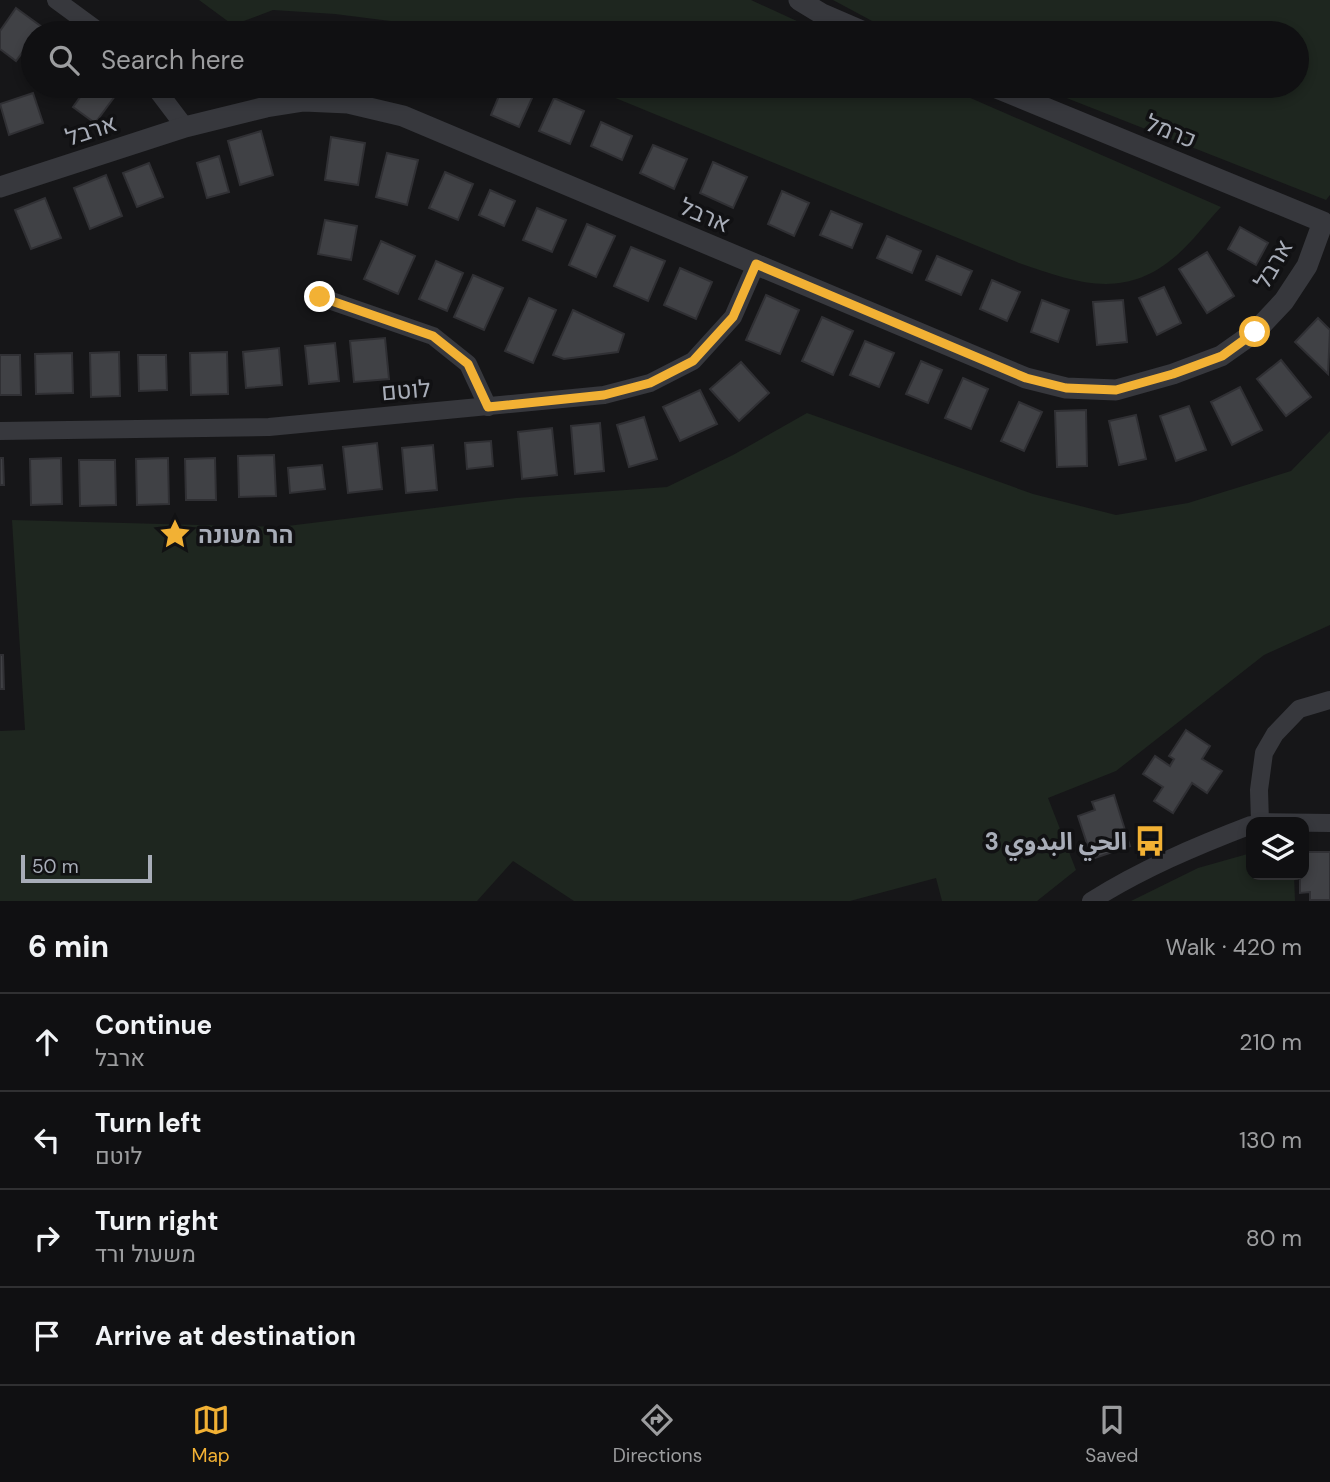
<!DOCTYPE html>
<meta charset="utf-8">
<style>
:root{--surface:#101012;--page:#19191b;--text:#f1f3f6;--muted:#9c9d9f;--line:#303032;--accent:#f2b134}
body{margin:0;font-family:"DM Sans","Noto Sans Arabic",Heebo,sans-serif;background:var(--page);color:var(--text)}
.controls{position:absolute;right:21px;bottom:21px;display:grid;overflow:hidden;border-radius:14px;box-shadow:0 4px 10px #0003}
.controls button{width:63px;height:63px;display:grid;place-items:center;padding:0;border:0;border-bottom:2px solid var(--line);background:var(--surface);color:var(--text);font:35px sans-serif}
.scale{position:absolute;left:21px;bottom:18px;width:131px;box-sizing:border-box;padding-left:7px;border:4px solid #a8adb8;border-top:0;font-size:19px;line-height:24px;white-space:nowrap;color:#a8adb8;-webkit-text-stroke:5px #111113;paint-order:stroke}
.stop{position:absolute;width:21px;height:21px;margin:-16px;border:5px solid #f2b134;border-radius:50%;background:#fff}
.stop.end{background:#f2b134;border-color:#fff;box-shadow:0 2px 7px #0008}
.list{margin:0;padding:0;list-style:none}
h2{display:flex;justify-content:space-between;align-items:center;height:91px;margin:0;padding:0 28px;font-size:30px}
h2 small{font-size:23px;font-weight:400;color:var(--muted)}
.list li{display:grid;grid-template-columns:46px 1fr auto;gap:21px;align-items:center;box-sizing:border-box;height:98px;padding:0 28px;border-top:2px solid var(--line)}
.list b{display:block;font-size:26px;white-space:nowrap}
.list p{margin:0;font-size:23px;white-space:nowrap;color:var(--muted)}
.list em{font-size:23px;font-style:normal;color:var(--muted)}
.icon{flex:none;width:38px;height:38px;fill:none;stroke:currentColor;stroke-width:2;stroke-linecap:round;stroke-linejoin:round}
.map{position:relative;flex:none;width:1330px;height:901px;overflow:hidden}
.search{position:absolute;background:var(--surface);box-shadow:0 4px 10px #0003;left:21px;right:21px;top:21px;height:77px;display:flex;align-items:center;gap:18px;box-sizing:border-box;padding:0 24px;border-radius:38px;color:var(--muted);font-size:26px}
.sheet{height:483px;background:var(--surface)}
nav{display:flex;justify-content:space-around;align-items:center;box-sizing:border-box;height:98px;border-top:2px solid var(--line);background:var(--surface);font-size:19px;color:var(--muted)}
nav a{display:grid;justify-items:center;gap:4px}
nav .on{color:var(--accent)}
.map>svg:first-child{display:block}
.green{fill:#1e261f}
.building{fill:#404145;stroke:#303034;stroke-width:2}
.lines{fill:none;stroke-linecap:round;stroke-linejoin:round}
.minor{stroke:#37383d;stroke-width:18}
.tertiary{stroke:#37383d;stroke-width:21}
.route{stroke:#f2b134;stroke-width:9}
.labels{text-anchor:middle;dominant-baseline:central;stroke-width:7;stroke-linejoin:round;paint-order:stroke}
.street-label{font-size:24px;fill:#a8adb8;stroke:#111113}
.poi-label{font-size:24px;font-weight:bold;fill:#a8adb8;stroke:#111113;text-anchor:start}
</style>
<div class="map">
<svg width="1330" height="901" viewBox="0 0 1330 901">
<rect width="100%" height="100%" fill="#161618"/>
<!-- green -->
<g class="green">
<polygon points="199,0 751,0 823,33 442,33 414,24 335,14 273,10 233,25"/>
<polygon points="833,0 1330,0 1330,195 1326,200 1036,86 1297,86 1297,33 903,33 874,22"/>
<path d="M 586,86 L 943,86 L 1221,207 C 1206,223 1193,241 1177,255 C 1125,301 1077,283 1019,263 Z"/>
<polygon points="807,413 1033,494 1116,515 1188,503 1291,471 1330,431 1330,625 1264,655 1116,771 1048,798 1076,870 1037,901 942,901 936,878 850,901 574,901 513,861 477,901 0,901 0,731 25,730 12,520 279,527 516,498 667,487 733,455"/>
<polygon points="1251,853 1251,875 1294,875 1295,901 1131,901 1198,868"/>
</g>
<!-- building -->
<g class="building">
<polygon points="16,8 42,27 37,33 33,33 33,38 16,61 0,49 0,31"/>
<polygon points="50,86 65,86 60,93"/>
<polygon points="88,86 109,86 118,92 95,123 73,107"/>
<polygon points="503,86 537,87 519,127 491,115"/>
<polygon points="33,93 43,123 9,135 0,104"/>
<polygon points="554,98 584,111 570,144 539,131"/>
<polygon points="601,122 632,136 622,160 591,146"/>
<polygon points="261,131 273,175 240,185 228,141"/>
<polygon points="331,137 365,143 358,185 325,180"/>
<polygon points="653,145 687,159 674,189 640,173"/>
<polygon points="387,153 418,160 407,205 376,197"/>
<polygon points="219,156 229,192 207,198 197,163"/>
<polygon points="713,162 747,177 733,208 700,193"/>
<polygon points="149,163 163,197 137,207 123,173"/>
<polygon points="445,172 473,184 458,220 429,208"/>
<polygon points="106,175 122,216 90,229 74,188"/>
<polygon points="490,190 515,201 504,226 479,215"/>
<polygon points="782,191 809,203 794,236 768,224"/>
<polygon points="45,198 61,238 31,249 15,210"/>
<polygon points="537,208 566,220 552,252 523,240"/>
<polygon points="831,211 862,224 852,248 820,235"/>
<polygon points="325,220 357,226 351,260 318,254"/>
<polygon points="587,224 615,236 596,277 569,265"/>
<polygon points="1240,227 1268,243 1256,265 1228,249"/>
<polygon points="887,236 921,251 912,273 877,258"/>
<polygon points="381,241 415,256 398,294 364,279"/>
<polygon points="631,247 665,261 648,301 614,286"/>
<polygon points="1207,252 1234,296 1207,313 1179,269"/>
<polygon points="937,256 972,271 961,295 926,280"/>
<polygon points="436,261 463,273 447,311 419,299"/>
<polygon points="680,268 712,282 696,319 664,305"/>
<polygon points="473,275 503,288 484,330 454,317"/>
<polygon points="992,280 1020,292 1007,321 980,309"/>
<polygon points="1164,287 1181,323 1157,335 1139,298"/>
<polygon points="766,295 799,310 780,354 746,340"/>
<polygon points="529,298 556,310 533,363 505,351"/>
<polygon points="1042,300 1069,310 1058,342 1031,332"/>
<polygon points="1123,300 1127,342 1097,345 1093,302"/>
<polygon points="573,310 624,334 618,352 564,359 553,355"/>
<polygon points="822,317 853,331 833,375 802,361"/>
<polygon points="1318,318 1330,330 1328,374 1295,342"/>
<polygon points="385,338 389,379 354,382 350,341"/>
<polygon points="865,341 894,353 879,387 850,375"/>
<polygon points="335,343 339,381 309,384 305,346"/>
<polygon points="279,348 282,385 246,388 243,352"/>
<polygon points="119,352 120,396 91,397 90,353"/>
<polygon points="227,352 228,394 191,395 190,353"/>
<polygon points="72,353 73,393 36,394 35,354"/>
<polygon points="0,355 20,355 21,395 0,395"/>
<polygon points="138,355 166,355 167,390 139,391"/>
<polygon points="1281,360 1311,397 1286,416 1257,379"/>
<polygon points="921,361 942,370 928,403 906,394"/>
<polygon points="741,362 769,393 739,421 710,389"/>
<polygon points="963,378 988,389 971,429 945,418"/>
<polygon points="1240,387 1262,430 1232,445 1211,402"/>
<polygon points="700,390 717,424 680,441 663,407"/>
<polygon points="1019,402 1042,412 1024,451 1001,441"/>
<polygon points="1189,406 1206,450 1176,461 1160,416"/>
<polygon points="1086,410 1087,466 1057,467 1055,411"/>
<polygon points="1136,415 1146,459 1119,465 1109,421"/>
<polygon points="644,417 657,459 629,467 617,425"/>
<polygon points="600,423 604,471 575,474 571,426"/>
<polygon points="552,428 557,475 522,479 518,432"/>
<polygon points="491,441 493,466 467,469 465,443"/>
<polygon points="377,443 382,489 348,493 343,447"/>
<polygon points="433,445 437,490 406,493 402,448"/>
<polygon points="274,455 276,496 239,497 238,456"/>
<polygon points="0,458 3,458 4,485 0,485"/>
<polygon points="61,458 62,504 31,505 30,459"/>
<polygon points="168,458 169,504 137,505 136,459"/>
<polygon points="215,458 216,500 186,500 185,459"/>
<polygon points="79,460 115,460 116,505 80,506"/>
<polygon points="322,465 325,489 290,493 288,468"/>
<polygon points="0,655 3,655 4,689 0,689"/>
<polygon points="1186,730 1210,746 1202,759 1222,771 1207,793 1192,783 1173,813 1154,801 1163,787 1143,774 1155,756 1170,766 1174,759 1169,756"/>
<polygon points="1114,795 1130,846 1092,859 1078,816 1095,810 1092,802"/>
<polygon points="1304,852 1330,852 1330,900 1310,900 1310,892 1300,893 1300,875 1304,875"/>
</g>
<g class="lines">
<!-- minor -->
<g class="minor">
<polyline points="56,0 101,33"/>
<polyline points="154,86 185,127"/>
<polyline points="320,297 433,336 468,364 488,407"/>
<polyline points="0,431 269,427 604,395 650,383 693,361 733,317 756,264"/>
<polyline points="1259,822 1330,823"/>
<polyline points="1260,822 1259,790 1264,753 1275,734 1299,709 1330,700"/>
<path d="M 1091,901 C 1142,869 1196,846 1251,825"/>
</g>
<!-- tertiary -->
<g class="tertiary">
<polyline points="799,0 822,14 866,33"/>
<polyline points="0,187 185,127 266,107 304,101 348,103 403,116 1026,378 1066,388 1116,390 1173,374 1221,356 1255,332 1284,301 1307,266 1323,222 992,86"/>
</g>
</g>
<g class="lines">
<!-- route -->
<polyline class="route" points="320,297 433,336 468,364 488,407 604,395 650,383 693,361 733,317 756,264 1026,378 1066,388 1116,390 1173,374 1222,356 1255,332"/>
</g>
<!-- icons -->
<defs>
<symbol id="sight-bare" viewBox="-9 -9 18 18"><path d="M0-6L1.8-2.2L6-1.7L2.9 1.2L3.7 5.4L0 3.3L-3.7 5.4L-2.9 1.2L-6-1.7L-1.8-2.2Z" fill="#f2b134" stroke="#111113" stroke-width="2.5" paint-order="stroke"/></symbol>
<symbol id="bus-bare" viewBox="-9 -9 18 18"><path d="M-5-6H5V4H4V6H2V4H-2V6H-4V4H-5ZM-3.5-4V0h7V-4ZM-3.5 1.2v1.5H-2V1.2ZM2 1.2v1.5H3.5V1.2Z" fill="#f2b134" stroke="#111113" stroke-width="2.5" paint-order="stroke"/></symbol>
</defs>
<g fill-rule="evenodd">
<use href="#sight-bare" x="153" y="512" width="44" height="44"/>
<use href="#bus-bare" x="1128" y="819" width="44" height="44"/>
</g>
<g class="labels">
<!-- street labels -->
<g class="street-label">
<text transform="translate(91 130) rotate(-18)">ארבל</text>
<text transform="translate(1171 131) rotate(22)">כרמל</text>
<text transform="translate(705 215) rotate(23)">ארבל</text>
<text transform="translate(1273 264) rotate(-60)">ארבל</text>
<text transform="translate(406 390) rotate(-5)">לוטם</text>
</g>
<!-- poi labels -->
<g class="poi-label">
<text x="198" y="534">הר מעונה</text>
<text x="1127" y="841" text-anchor="end">الحي البدوي 3</text>
</g>
</g>
</svg>
<div class="controls">
<button><svg class="icon" aria-label="layers" viewBox="0 0 24 24"><path d="M12 4l9 5-9 5-9-5zM3 14l9 5 9-5"/></svg></button>
</div>
<div class="scale">50 m</div>
<div class="stop" style="left:1255px;top:332px"></div>
<div class="stop end" style="left:320px;top:297px"></div>
<div class="search"><svg class="icon" aria-label="search" viewBox="0 0 24 24"><circle cx="10" cy="10" r="6"/><path d="M15 15l6 6"/></svg>Search here</div>
</div>
<section class="sheet">
<h2>6 min<small>Walk · 420 m</small></h2>
<ul class="list">
<li><svg class="icon" aria-label="ahead" viewBox="0 0 24 24"><path d="M12 20V5M6 11l6-6 6 6"/></svg><div><b>Continue</b><p>ארבל</p></div><em>210 m</em></li>
<li><svg class="icon" aria-label="left" viewBox="0 0 24 24"><path d="M17 20v-9H6M10 6l-5 5 5 5"/></svg><div><b>Turn left</b><p>לוטם</p></div><em>130 m</em></li>
<li><svg class="icon" aria-label="right" viewBox="0 0 24 24"><path d="M7 20v-9h11M14 6l5 5-5 5"/></svg><div><b>Turn right</b><p>משעול ורד</p></div><em>80 m</em></li>
<li><svg class="icon" aria-label="arrive" viewBox="0 0 24 24"><path d="M6 21V4h12l-3 4 3 4H6"/></svg><div><b>Arrive at destination</b></div></li>
</ul>
</section>
<nav>
<a class="on"><svg class="icon" aria-label="map" viewBox="0 0 24 24"><path d="M3 6l6-2 6 2 6-2v14l-6 2-6-2-6 2zM9 4v14M15 6v14"/></svg>Map</a>
<a><svg class="icon" aria-label="directions" viewBox="0 0 24 24"><path d="M12 3l9 9-9 9-9-9zM9 14v-3h6M13 9l2 2-2 2"/></svg>Directions</a>
<a><svg class="icon" aria-label="saved" viewBox="0 0 24 24"><path d="M7 4h10v16l-5-4-5 4z"/></svg>Saved</a>
</nav>
